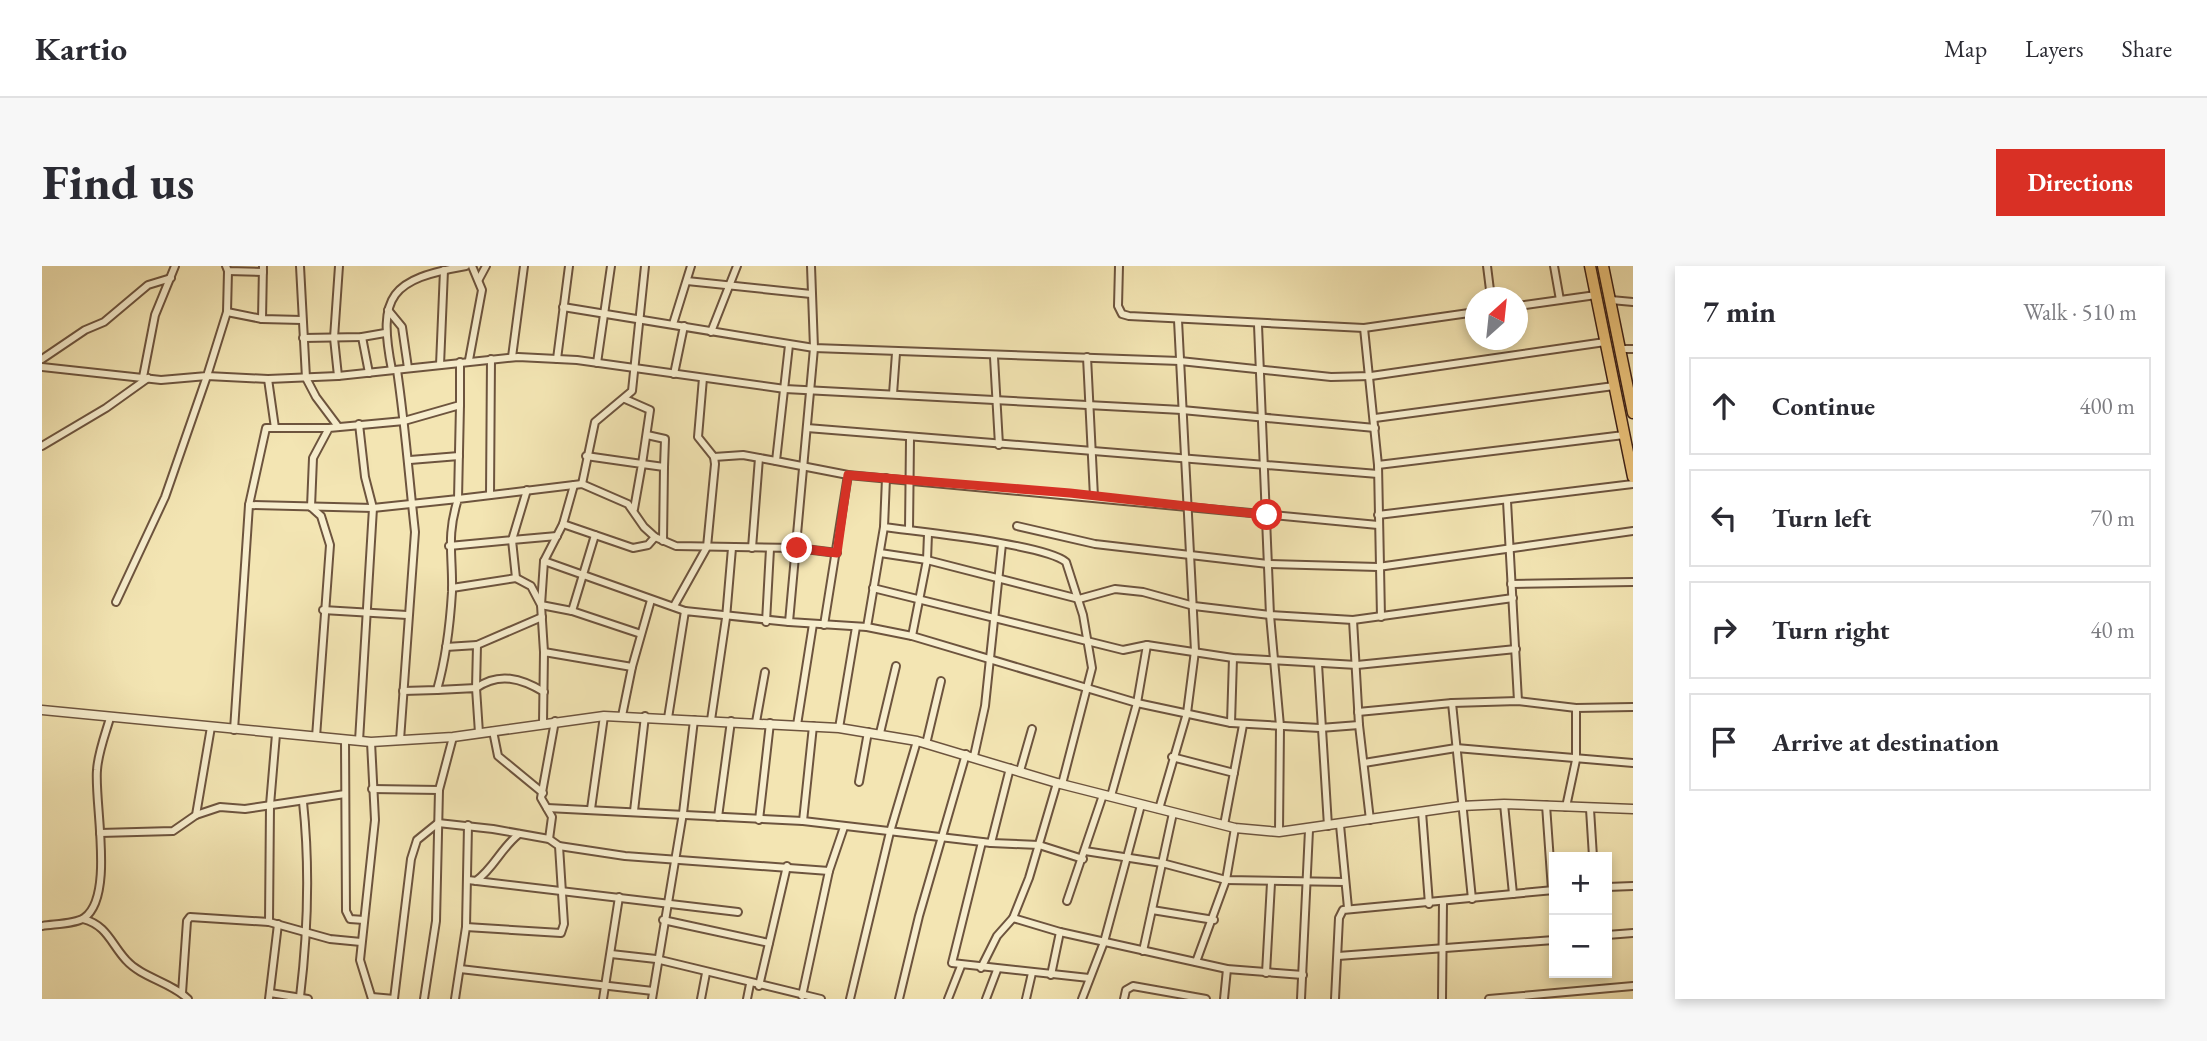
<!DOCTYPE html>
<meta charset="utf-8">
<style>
:root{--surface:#fff;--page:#f7f7f7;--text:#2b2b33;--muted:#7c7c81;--line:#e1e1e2;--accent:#d93025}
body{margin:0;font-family:"EB Garamond",serif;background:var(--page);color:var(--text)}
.controls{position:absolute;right:21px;bottom:21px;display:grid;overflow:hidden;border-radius:0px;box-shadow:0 4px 10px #0003}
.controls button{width:63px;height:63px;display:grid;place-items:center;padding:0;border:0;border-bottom:2px solid var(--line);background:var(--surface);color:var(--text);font:35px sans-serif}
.compass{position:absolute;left:1423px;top:21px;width:63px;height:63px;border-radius:50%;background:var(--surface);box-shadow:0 4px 10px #0003;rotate:27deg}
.stop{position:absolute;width:21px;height:21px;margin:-16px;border:5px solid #d93025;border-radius:50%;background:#fff}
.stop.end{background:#d93025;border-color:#fff;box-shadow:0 2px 7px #0008}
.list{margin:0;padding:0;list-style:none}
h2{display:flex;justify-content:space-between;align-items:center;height:91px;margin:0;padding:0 28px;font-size:30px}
h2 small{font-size:23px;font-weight:400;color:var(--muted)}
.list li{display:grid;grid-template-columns:46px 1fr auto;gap:21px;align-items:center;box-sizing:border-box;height:98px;margin:0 14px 14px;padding:0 14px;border:2px solid var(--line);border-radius:0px}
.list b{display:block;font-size:26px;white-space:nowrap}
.list em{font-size:23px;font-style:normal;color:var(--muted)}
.icon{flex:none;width:38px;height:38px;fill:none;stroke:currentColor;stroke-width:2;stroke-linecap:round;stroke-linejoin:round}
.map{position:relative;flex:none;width:1591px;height:733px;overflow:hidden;border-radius:0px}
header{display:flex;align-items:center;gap:42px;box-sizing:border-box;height:98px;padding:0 35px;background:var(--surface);border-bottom:2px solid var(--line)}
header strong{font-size:33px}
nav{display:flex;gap:38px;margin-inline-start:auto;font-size:24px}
.intro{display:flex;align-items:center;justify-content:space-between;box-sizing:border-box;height:168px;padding:0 42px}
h1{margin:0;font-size:49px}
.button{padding:18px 32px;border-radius:0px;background:var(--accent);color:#fff;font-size:24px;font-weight:700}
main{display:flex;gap:42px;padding:0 42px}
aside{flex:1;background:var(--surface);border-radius:0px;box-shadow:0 4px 10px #0003}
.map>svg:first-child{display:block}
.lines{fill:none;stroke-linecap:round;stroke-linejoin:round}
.minor-casing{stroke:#6d543e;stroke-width:10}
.tertiary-casing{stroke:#6d543e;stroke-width:11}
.trunk-casing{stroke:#402317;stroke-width:13}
.minor{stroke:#f7eece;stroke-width:6}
.tertiary{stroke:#f7eece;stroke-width:8}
.trunk{stroke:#eac27a;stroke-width:10}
.route{stroke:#d93025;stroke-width:9}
</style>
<header>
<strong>Kartio</strong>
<nav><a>Map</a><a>Layers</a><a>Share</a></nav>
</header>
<div class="intro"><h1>Find us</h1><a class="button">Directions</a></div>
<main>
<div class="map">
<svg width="1591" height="733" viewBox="0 0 1591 733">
<rect width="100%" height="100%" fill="#f3e5b3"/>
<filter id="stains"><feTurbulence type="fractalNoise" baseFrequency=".00286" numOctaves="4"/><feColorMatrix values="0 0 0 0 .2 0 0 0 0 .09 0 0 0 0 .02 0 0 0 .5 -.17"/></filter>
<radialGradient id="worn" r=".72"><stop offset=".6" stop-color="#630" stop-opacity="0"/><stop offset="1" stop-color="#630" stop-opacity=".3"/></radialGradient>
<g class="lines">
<defs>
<g id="minor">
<polyline points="184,0 186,5 221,6"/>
<polyline points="258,0 264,112 274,131 295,159"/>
<polyline points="769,0 772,82 747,356 825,361"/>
<polyline points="1077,0 1076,40 1080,48 1087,50 1322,62 1434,46"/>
<polyline points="1445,0 1449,32"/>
<polyline points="1512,0 1518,34"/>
<polyline points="437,13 444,0"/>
<polyline points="645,15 769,28"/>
<polyline points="1569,34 1591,36"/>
<polyline points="1476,40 1554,29"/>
<polyline points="521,41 772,82 1138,95 1289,111 1329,110 1563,76"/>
<polyline points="346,44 360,61 366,102"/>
<polyline points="185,46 220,53 260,54"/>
<polyline points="220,53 221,0"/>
<polyline points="631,58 649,0"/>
<polyline points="1216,59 1228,349 1238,460 1237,566"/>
<polyline points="1322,62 1336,199 1339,351"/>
<polyline points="669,66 695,0"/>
<polyline points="320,71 327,107"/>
<polyline points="261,72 320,71 343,67"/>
<polyline points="747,79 734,195 806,209 1336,259"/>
<polyline points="1578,83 1591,83"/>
<polyline points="470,91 482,0"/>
<polyline points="952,91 957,179"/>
<polyline points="1045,91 1052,231"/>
<polyline points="0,93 43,64 62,56 106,19 129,12"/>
<polyline points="515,93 527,0"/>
<polyline points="427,94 440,24 430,0"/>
<polyline points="555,97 569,0"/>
<polyline points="398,99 402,4"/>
<polyline points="0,101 119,114 165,110 185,46 186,5"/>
<path d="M 350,104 C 335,29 349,13 424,0"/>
<path d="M 355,104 C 363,158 367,212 373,266 L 358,474"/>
<polyline points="632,108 642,60"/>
<polyline points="296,110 292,72 297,0"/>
<polyline points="101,111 113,49 133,0"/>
<polyline points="851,128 854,87"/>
<polyline points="583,133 608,144 600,198 622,201 621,275"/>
<polyline points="1333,152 1572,120"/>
<polyline points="317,158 323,211 331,242 317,475"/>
<polyline points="233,162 287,162"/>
<polyline points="765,162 1336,208"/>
<polyline points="605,169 623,173 622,201"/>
<polyline points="0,180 64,142 106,112"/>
<polyline points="544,190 600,198 592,243"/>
<polyline points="672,191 701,189 734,195"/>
<polyline points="368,194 417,190"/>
<polyline points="1336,199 1582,169"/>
<path d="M 844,212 L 842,261 C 877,266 1002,278 1024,296 L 1041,349 L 1050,402 L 1020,518"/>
<polyline points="540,218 553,156 590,125 603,0"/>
<polyline points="448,229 449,93"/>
<polyline points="1465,235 1476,435"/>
<polyline points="207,239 331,242 416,233 418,139"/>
<polyline points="269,241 271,192 287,162 362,155 418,139 418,96"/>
<polyline points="269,241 279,250 288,279 274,471"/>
<polyline points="1336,249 1591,218"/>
<polyline points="521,258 591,282 606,279 613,271"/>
<polyline points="975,260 1053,278 1226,298 1336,301 1591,265"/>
<polyline points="842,261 825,361 870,370 1095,437 1189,457 1278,462 1317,459"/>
<polyline points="867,264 868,173"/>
<polyline points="407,280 470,274 485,224"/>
<polyline points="710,282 717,192"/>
<polyline points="838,287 885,294 1037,333 1073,323 1101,326 1152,340 1228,349 1311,354 1471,332"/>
<polyline points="502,295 643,345"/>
<polyline points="474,312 489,320 499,339 530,345 599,368"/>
<polyline points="1469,318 1591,316"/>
<polyline points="410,322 474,312 470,274 515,270"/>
<polyline points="831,322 1081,384 1105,379 1191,392 1315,399 1474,383"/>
<polyline points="74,336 123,231 165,110 226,113 296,110 476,91 535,94 743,123 1140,144 1333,162"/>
<polyline points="632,340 665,281 673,198 672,191 656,171 661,112"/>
<polyline points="281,344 365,349"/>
<polyline points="530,345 553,269"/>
<polyline points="1311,354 1317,459 1328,554"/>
<polyline points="724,356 728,283"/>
<polyline points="782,359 806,209"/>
<polyline points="870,370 885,294 886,268"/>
<polyline points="435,379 500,351"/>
<path d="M 404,381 L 435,379 L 434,422 C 457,406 479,412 502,426"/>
<polyline points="502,386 499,339 502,295 521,258 532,219"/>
<polyline points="1276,398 1286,560"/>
<polyline points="395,424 434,422 437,467"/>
<path d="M 361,425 L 395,424 C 404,392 408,359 410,326 C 411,289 404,271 416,233 L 540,218 L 586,238 L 602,261 L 613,271 L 634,280 L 755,282 L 795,287"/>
<polyline points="1410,437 1430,633"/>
<polyline points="1316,446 1410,437 1476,435 1534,442 1591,441"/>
<polyline points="580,450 590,401 609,334"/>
<polyline points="626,452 643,345 747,356"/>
<polyline points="669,454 684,352 690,282"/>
<polyline points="714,456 723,406"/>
<polyline points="501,457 502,386 590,401"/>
<polyline points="1189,457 1191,392"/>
<polyline points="755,459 771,358"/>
<polyline points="797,462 814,361"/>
<polyline points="192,464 207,239 224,162 233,162 226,113"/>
<polyline points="451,465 456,490 501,527"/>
<polyline points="838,467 854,400"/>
<polyline points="303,474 304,645 308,653 322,654"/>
<polyline points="329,476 333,554 318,694 330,733"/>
<polyline points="884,478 899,415"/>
<polyline points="932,490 943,440 960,278"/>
<polyline points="1130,491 1192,507"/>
<polyline points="1322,497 1414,482 1591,497"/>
<polyline points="978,505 990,463"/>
<polyline points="817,516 826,466"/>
<polyline points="330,523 397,524"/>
<polyline points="1069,530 1095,437 1105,379"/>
<polyline points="1462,538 1471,628"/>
<polyline points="1504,539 1510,624"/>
<polyline points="1524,541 1534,494 1534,442"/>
<polyline points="505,542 761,555 949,577 997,579 1041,593"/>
<polyline points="549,543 562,450"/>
<polyline points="1117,543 1145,447 1153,385 1136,54"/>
<polyline points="1548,543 1551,591"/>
<polyline points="592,545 603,450"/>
<polyline points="1380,546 1387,638"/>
<polyline points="154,549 178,541 203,543 303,528"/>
<polyline points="676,551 689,455"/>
<polyline points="717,554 728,457"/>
<polyline points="761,555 771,460"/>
<polyline points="1182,559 1201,459"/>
<polyline points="1298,559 1306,642"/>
<polyline points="58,567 131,565 154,549 169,461"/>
<polyline points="507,573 510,551 499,532 513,455"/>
<polyline points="940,576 910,697 1047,712"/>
<polyline points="949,577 968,502"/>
<polyline points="1043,585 1120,597 1184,614 1303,616"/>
<polyline points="426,614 696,646"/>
<path d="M 434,615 C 452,602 459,582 477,568"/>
<polyline points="1565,621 1591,620"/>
<polyline points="1025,635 1061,529"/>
<polyline points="1110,644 1172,654"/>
<polyline points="971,652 1018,666 1185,703 1261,709"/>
<path d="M 41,653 C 65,659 69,678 84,694 C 100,712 129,716 146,733"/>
<polyline points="621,654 727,677"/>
<polyline points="227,656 228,539 234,468"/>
<path d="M 0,660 C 12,658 33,658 42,652 C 73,631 52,537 55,504 C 56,487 63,469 68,452"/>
<polyline points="424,661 519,667 522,658 517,580"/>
<polyline points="1565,669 1591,667"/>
<polyline points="1101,685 1131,547"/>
<polyline points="569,688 614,693 779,733"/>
<polyline points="1296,690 1512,674"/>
<polyline points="1154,696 1184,614 1193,562"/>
<polyline points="939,702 955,670 971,652 987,612 1015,517"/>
<polyline points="418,703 611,725"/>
<polyline points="1224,707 1229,617"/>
<polyline points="1009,709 1018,666"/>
<polyline points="717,720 745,600"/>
<polyline points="140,727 145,655 148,651 227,656 288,673 319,676"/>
<polyline points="228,727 266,733"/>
<polyline points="760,730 787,605 802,561"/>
<path d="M 258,731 C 266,665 268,602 261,536"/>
<polyline points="330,731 352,733"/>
<polyline points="227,733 236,658"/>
<polyline points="352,733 369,593 375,574 396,557 451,563 507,573 517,580 583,590 787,605"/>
<polyline points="382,733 394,655 397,524 411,471"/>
<polyline points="413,733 424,661 426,559"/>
<polyline points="561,733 577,631"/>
<polyline points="610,733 641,547 652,454"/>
<polyline points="659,733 664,707"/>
<polyline points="705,733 708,718"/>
<polyline points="808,733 848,566 875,475"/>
<polyline points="857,733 877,650 924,488"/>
<polyline points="906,733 919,700"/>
<polyline points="944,733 955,704"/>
<polyline points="984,733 990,707"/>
<polyline points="1040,733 1062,676 1099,539"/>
<polyline points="1082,733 1084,724 1091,720 1164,733"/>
<polyline points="1182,733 1185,703"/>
<polyline points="1259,733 1267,564"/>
<polyline points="1293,733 1297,652 1301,644 1512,624"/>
<polyline points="1400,733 1401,636"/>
<polyline points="1447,733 1591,720"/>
</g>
<polyline id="tertiary" points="0,444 329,476 411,471 562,450 797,462 875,475 1015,517 1193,562 1237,566 1419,540 1462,538 1591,543"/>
<g id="trunk">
<polyline points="1548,0 1591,211"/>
<polyline points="1561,0 1591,147"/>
</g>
</defs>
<!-- minor casing -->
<use href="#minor" class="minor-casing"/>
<!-- tertiary casing -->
<use href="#tertiary" class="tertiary-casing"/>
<!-- trunk casing -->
<use href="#trunk" class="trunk-casing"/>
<!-- minor -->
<use href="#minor" class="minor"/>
<!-- tertiary -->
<use href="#tertiary" class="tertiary"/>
<!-- trunk -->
<use href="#trunk" class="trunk"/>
</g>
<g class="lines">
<!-- route -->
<polyline class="route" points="755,282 795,287 806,209 1028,227 1225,249"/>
</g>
<rect width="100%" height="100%" filter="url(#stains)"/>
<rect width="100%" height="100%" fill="url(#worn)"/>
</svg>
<div class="controls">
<button>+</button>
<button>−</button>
</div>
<svg class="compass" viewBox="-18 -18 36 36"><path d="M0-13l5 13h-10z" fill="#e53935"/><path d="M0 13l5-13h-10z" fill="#7c7c81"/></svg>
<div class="stop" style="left:1225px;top:249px"></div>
<div class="stop end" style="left:755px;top:282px"></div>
</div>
<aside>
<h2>7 min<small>Walk · 510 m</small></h2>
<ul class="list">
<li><svg class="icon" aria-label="ahead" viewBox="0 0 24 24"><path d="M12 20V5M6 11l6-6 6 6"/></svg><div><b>Continue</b></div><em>400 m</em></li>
<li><svg class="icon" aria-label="left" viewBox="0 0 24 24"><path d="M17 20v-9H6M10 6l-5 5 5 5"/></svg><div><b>Turn left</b></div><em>70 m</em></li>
<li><svg class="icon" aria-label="right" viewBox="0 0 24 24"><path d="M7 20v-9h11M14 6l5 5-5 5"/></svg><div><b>Turn right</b></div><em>40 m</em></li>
<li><svg class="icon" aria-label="arrive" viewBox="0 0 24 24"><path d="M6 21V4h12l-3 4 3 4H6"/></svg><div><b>Arrive at destination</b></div></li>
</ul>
</aside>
</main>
